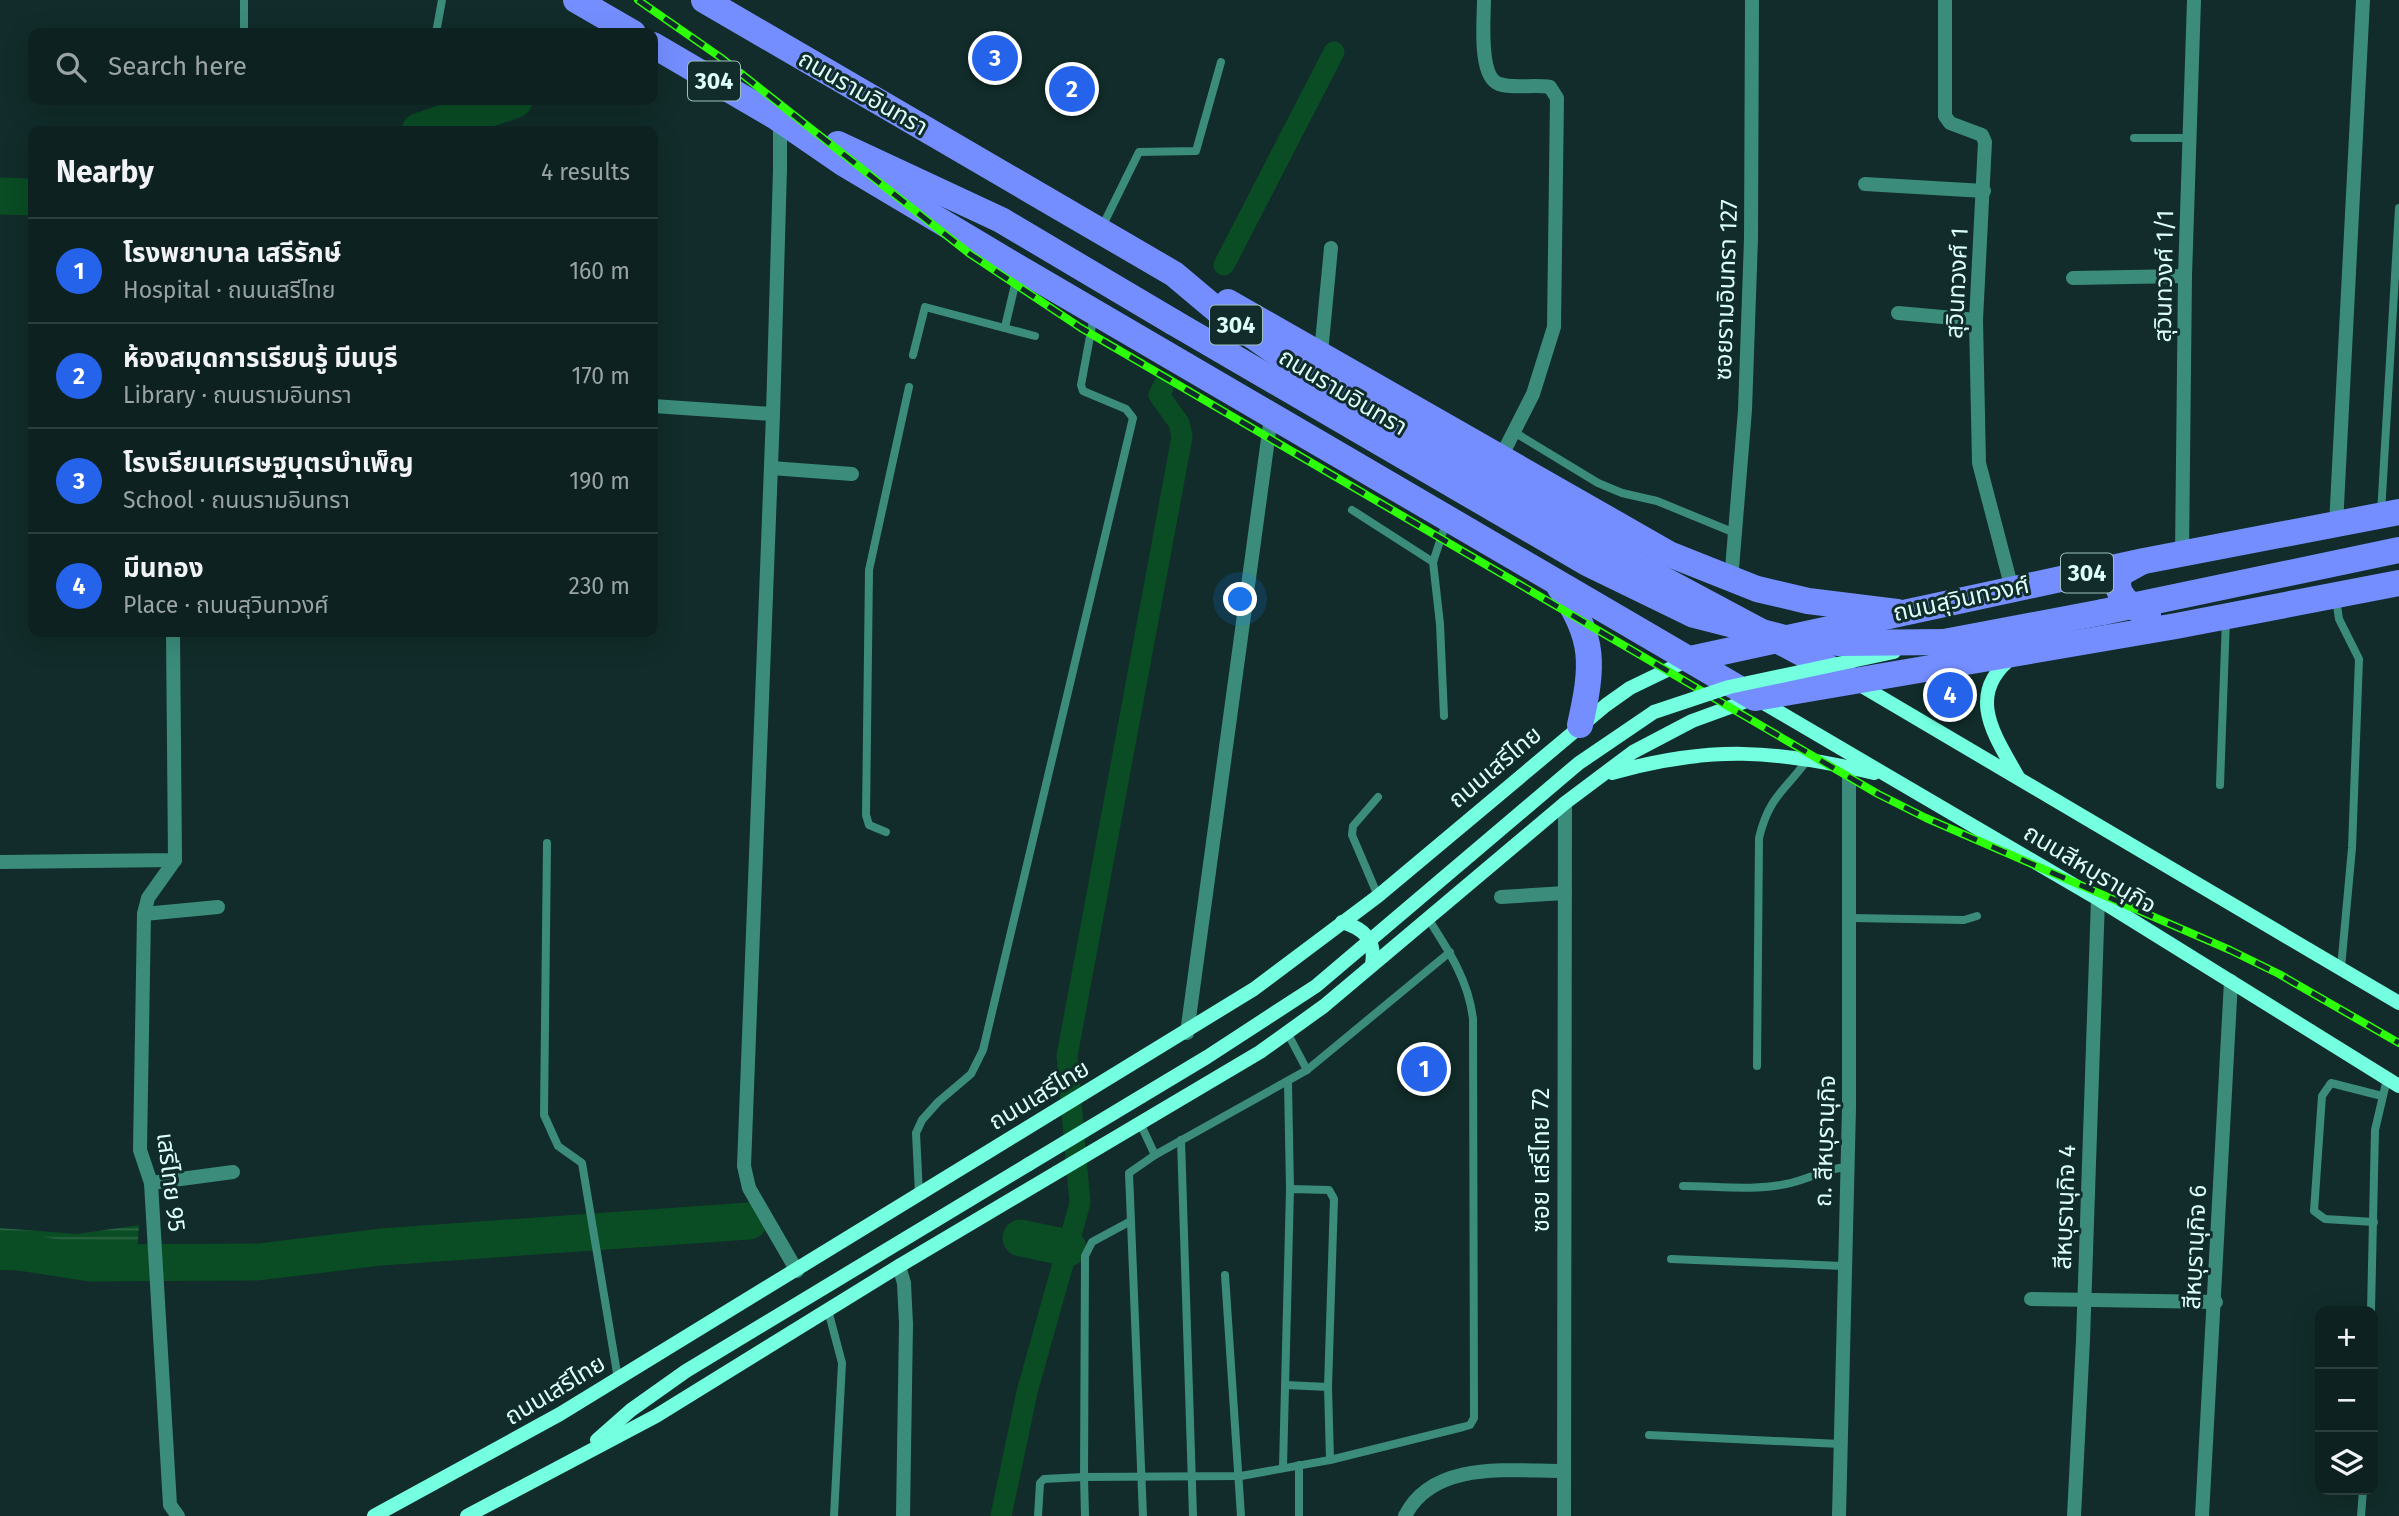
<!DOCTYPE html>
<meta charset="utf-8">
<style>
:root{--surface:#0d2120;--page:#162929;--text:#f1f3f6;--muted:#9aa3a5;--line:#2d3e3e;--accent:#2563eb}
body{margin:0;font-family:"Fira Sans","Noto Sans Thai",sans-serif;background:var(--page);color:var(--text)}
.controls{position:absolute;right:21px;bottom:21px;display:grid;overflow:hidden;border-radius:14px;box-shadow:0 7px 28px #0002}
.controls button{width:63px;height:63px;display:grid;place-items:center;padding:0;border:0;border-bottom:2px solid var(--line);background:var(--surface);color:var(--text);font:35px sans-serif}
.you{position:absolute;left:1241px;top:600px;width:24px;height:24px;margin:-18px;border:5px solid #fff;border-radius:50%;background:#1a73e8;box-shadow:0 0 0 10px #1a73e833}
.badge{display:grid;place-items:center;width:46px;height:46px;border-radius:50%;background:var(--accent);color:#fff;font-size:23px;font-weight:700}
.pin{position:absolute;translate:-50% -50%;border:4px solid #fff;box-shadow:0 2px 7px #0006}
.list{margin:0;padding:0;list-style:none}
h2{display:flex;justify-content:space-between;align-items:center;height:91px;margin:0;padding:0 28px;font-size:30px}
h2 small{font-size:23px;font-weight:400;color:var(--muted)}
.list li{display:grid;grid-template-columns:46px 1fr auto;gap:21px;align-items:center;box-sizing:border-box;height:105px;padding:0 28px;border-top:2px solid var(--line)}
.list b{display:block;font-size:26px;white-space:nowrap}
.list p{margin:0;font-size:23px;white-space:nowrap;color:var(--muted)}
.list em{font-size:23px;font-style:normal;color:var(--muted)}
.icon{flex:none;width:38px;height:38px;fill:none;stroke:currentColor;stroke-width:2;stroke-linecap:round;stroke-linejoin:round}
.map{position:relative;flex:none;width:2399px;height:1516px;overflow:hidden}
.search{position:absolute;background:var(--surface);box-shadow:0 7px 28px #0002;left:28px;top:28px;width:630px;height:77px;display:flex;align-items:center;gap:18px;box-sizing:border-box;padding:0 24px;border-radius:14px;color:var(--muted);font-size:26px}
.panel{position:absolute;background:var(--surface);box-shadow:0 7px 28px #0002;left:28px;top:126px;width:630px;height:511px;border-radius:14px}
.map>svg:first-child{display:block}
.water{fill:url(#water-rules)}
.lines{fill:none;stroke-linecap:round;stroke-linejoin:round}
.canal{stroke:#0a4c24;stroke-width:21}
.river{stroke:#0a4c24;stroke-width:37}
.service{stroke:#3b8c7b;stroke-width:8}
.minor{stroke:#3b8c7b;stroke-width:14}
.secondary{stroke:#73ffe0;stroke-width:14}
.trunk{stroke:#748eff;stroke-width:26}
.rail-casing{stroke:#2cff08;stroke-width:8}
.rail{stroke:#112c2a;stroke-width:5;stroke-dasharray:16;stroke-linecap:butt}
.secondary-bridge{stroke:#73ffe0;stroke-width:14}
.trunk-bridge{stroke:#748eff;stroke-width:26}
.labels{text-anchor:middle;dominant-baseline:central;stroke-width:6;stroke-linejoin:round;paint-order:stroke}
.shield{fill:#112c2a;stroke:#9fc0bc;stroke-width:2}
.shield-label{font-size:23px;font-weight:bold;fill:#dcfffa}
.street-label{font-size:24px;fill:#dcfffa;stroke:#112c2a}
</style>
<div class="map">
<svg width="2399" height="1516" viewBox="0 0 2399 1516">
<defs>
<pattern id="water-rules" width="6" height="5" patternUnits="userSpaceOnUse" patternTransform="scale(1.75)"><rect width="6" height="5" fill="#0a4c24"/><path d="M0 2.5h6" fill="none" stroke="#2d6745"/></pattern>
</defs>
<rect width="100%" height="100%" fill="#112c2a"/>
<!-- water -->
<polygon class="water" points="139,1225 136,1272 0,1270 0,1228 77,1234"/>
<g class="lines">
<!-- canal -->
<g class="canal">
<polyline points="1224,265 1334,52"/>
<polyline points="1001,1516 1027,1392 1080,1203 1067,1056 1182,437 1179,423 1159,395 1165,383"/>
</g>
<!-- river -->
<g class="river">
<polyline points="420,131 514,100"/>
<polyline points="0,196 33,197"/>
<polyline points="1021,1238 1068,1248"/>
<polyline points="0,1249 90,1263 258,1262 381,1247 749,1221"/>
</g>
<!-- service -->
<g class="service">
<polyline points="244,0 244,33"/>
<polyline points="436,33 442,0"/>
<polyline points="2134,138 2190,138"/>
<polyline points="1101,229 1139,152 1196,151 1221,62"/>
<polyline points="1005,327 1018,272"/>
<polyline points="913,355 925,307 1035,336"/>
<polyline points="1514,432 1598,483 1622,493 1657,501 1735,533"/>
<polyline points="1352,510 1433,562"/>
<polyline points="2381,513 2399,208"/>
<polyline points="2336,599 2339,619 2359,659 2352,848 2341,968"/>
<polyline points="1444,716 1440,624 1433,562 1446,523"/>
<polyline points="2220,785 2226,619"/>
<polyline points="886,832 869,825 866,815 869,570 909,387"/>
<polyline points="547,843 544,1115 558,1146 582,1163 618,1379"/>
<polyline points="1378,896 1352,835 1353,826 1378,797"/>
<polyline points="1851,918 1964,920 1977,916"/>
<polyline points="1288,1034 1307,1070"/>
<path d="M 1757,1066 L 1759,838 C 1769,796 1785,791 1808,759"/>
<polyline points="1288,1083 1290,1189"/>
<polyline points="1140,1123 1155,1155"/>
<polyline points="1181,1140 1193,1516"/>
<path d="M 1683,1186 C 1716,1186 1753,1191 1786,1184 C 1808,1180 1825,1168 1848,1167"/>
<polyline points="919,1194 916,1133 922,1120 938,1102 971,1074 983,1050 1133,418 1126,409 1083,391 1081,385 1094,315"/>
<polyline points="1129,1222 1092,1242 1085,1256 1084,1477 1241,1476 1330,1460"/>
<polyline points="2374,1222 2325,1219 2314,1211 2322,1096 2331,1083 2382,1096"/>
<polyline points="1671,1259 1843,1266"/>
<polyline points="1225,1275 1241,1516"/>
<polyline points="828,1310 842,1363 834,1516"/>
<polyline points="2371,1311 2375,1130 2387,1079"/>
<polyline points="1285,1385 1328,1387"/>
<polyline points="1649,1435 1840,1444"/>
<path d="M 1283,1467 L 1290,1189 L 1329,1190 L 1334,1199 L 1328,1387 L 1330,1460 L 1463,1427 L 1470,1425 L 1474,1418 L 1473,1019 C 1469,982 1449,951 1429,920"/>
<polyline points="1038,1516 1040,1483 1044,1479 1084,1477 1085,1516"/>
<polyline points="1143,1516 1129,1173 1155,1155 1307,1070 1450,952"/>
<polyline points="1299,1516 1299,1465"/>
<polyline points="2361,1516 2363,1490"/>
</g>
<!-- minor -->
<g class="minor">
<path d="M 1484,0 C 1484,19 1478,77 1499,84 C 1514,89 1534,84 1550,87 L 1557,98 L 1554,327 L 1533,394 L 1501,457"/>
<polyline points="1945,0 1945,116 1950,123 1982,135 1985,142 1976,320 1979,463 2012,589"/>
<polyline points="776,118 780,130 780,169 773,414 744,1166 749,1188 797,1271"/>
<polyline points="1865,184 1984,191"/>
<polyline points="2073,278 2185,276"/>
<polyline points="1898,313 1976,320"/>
<polyline points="1321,353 1331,248"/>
<polyline points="653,406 773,414"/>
<polyline points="771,468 852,474"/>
<polyline points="2336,525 2363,0"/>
<polyline points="2182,554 2185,276 2194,0"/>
<polyline points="1731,581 1745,410 1751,239 1752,0"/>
<polyline points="175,860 148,898 144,914 140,1150 151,1183 170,1505 178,1516"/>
<polyline points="0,862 175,860 173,632"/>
<polyline points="1501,897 1565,893"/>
<polyline points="144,914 218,907"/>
<polyline points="1187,1033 1271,417"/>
<polyline points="151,1183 233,1172"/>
<polyline points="899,1266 904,1283 906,1324 903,1516"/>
<polyline points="2031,1299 2216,1302"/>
<path d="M 1405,1516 C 1433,1460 1510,1471 1563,1471"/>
<polyline points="1564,1516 1565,803"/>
<polyline points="1839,1516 1849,1108 1849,767"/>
<polyline points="2074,1516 2083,1340 2098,899"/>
<polyline points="2202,1516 2231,981"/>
</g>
<!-- secondary -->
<g class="secondary">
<path d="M 2013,657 C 1964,694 1995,736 2018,777"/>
<polyline points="1855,682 2399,1003"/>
<path d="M 1612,773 C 1710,745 1776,750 1874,773"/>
<path d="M 1342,922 C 1365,929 1376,940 1372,965"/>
<polyline points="597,1440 631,1410 686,1371 1029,1164"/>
<polyline points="374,1516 560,1414 1254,989 1378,896 1606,705 1630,688 1690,659"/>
<polyline points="467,1516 656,1416 899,1266 1260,1052 1324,1006 1565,803 1633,752 1692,721 1755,698 2098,899 2399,1086"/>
</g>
<!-- trunk -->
<g class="trunk">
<polyline points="576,0 633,33"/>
<polyline points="704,0 1174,274 1224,316 1280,355 1642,568 1848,678"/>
<polyline points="653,45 776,117 843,163 1019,268 1755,698 2176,626 2399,583"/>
<polyline points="838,144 1001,220 1173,322"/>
<polyline points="1228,302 1669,554 1757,589 1808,601 1897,612"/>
<path d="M 2141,562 L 2121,573 C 2110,594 2132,607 2148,615"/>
<path d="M 1560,588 C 1596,638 1593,667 1580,725"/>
<polyline points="1944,642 2103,612"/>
<polyline points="1690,659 2144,561 2399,512"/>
</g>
<defs>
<polyline id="rail" points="638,0 720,57 970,254 1081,328 1878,794 1926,818 2230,950 2279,974 2399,1043"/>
</defs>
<!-- rail casing -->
<use href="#rail" class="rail-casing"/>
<!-- rail -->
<use href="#rail" class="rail"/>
<!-- secondary-bridge -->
<polyline class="secondary-bridge" points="1029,1164 1207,1057 1316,986 1579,763 1654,712 1729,687 1894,652"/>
<!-- trunk-bridge -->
<g class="trunk-bridge">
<polyline points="1173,322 1587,563 1694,615 1785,638 1839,643 1944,642"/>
<polyline points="2103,612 2399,550"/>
</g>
</g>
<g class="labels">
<!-- shield labels -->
<g class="shield">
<rect x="688" y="61.5" width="52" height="39" rx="5"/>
<rect x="1210" y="305.5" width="52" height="39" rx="5"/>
<rect x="2061" y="553.5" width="52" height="39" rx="5"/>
</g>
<g class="shield-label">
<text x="714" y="81">304</text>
<text x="1236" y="325">304</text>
<text x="2087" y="573">304</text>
</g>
<!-- street labels -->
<g class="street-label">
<text transform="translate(863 93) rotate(30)">ถนนรามอินทรา</text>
<text transform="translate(2164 276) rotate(-89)">สุวินทวงศ์ 1/1</text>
<text transform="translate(1957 283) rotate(-87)">สุวินทวงศ์ 1</text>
<text transform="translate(1726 290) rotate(-88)">ซอยรามอินทรา 127</text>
<text transform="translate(1343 392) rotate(31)">ถนนรามอินทรา</text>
<text transform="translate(1961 599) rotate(-12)">ถนนสุวินทวงศ์</text>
<text transform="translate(1495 767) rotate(-40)">ถนนเสรีไทย</text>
<text transform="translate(2090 869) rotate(31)">ถนนสีหบุรานุกิจ</text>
<text transform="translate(1039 1095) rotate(-31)">ถนนเสรีไทย</text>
<text transform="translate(1825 1141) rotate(-88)">ถ. สีหบุรานุกิจ</text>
<text transform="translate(1541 1160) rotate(-90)">ซอย เสรีไทย 72</text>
<text transform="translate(171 1182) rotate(83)">เสรีไทย 95</text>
<text transform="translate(2065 1207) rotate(-88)">สีหบุรานุกิจ 4</text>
<text transform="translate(2195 1247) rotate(-87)">สีหบุรานุกิจ 6</text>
<text transform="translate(555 1390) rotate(-31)">ถนนเสรีไทย</text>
</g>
</g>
</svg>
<div class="controls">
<button>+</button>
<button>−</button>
<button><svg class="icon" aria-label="layers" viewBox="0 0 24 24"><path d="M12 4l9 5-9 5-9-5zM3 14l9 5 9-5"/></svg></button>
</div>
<div class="you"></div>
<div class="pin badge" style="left:1424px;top:1069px">1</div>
<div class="pin badge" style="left:1072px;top:89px">2</div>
<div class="pin badge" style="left:995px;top:58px">3</div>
<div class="pin badge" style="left:1950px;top:695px">4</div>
<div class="search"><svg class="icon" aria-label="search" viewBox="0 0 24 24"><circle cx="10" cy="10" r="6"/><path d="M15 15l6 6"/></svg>Search here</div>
<section class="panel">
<h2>Nearby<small>4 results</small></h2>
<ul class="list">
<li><span class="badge">1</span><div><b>โรงพยาบาล เสรีรักษ์</b><p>Hospital · ถนนเสรีไทย</p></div><em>160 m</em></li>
<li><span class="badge">2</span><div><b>ห้องสมุดการเรียนรู้ มีนบุรี</b><p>Library · ถนนรามอินทรา</p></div><em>170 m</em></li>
<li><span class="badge">3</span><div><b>โรงเรียนเศรษฐบุตรบำเพ็ญ</b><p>School · ถนนรามอินทรา</p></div><em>190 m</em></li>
<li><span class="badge">4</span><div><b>มีนทอง</b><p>Place · ถนนสุวินทวงศ์</p></div><em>230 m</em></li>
</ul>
</section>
</div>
